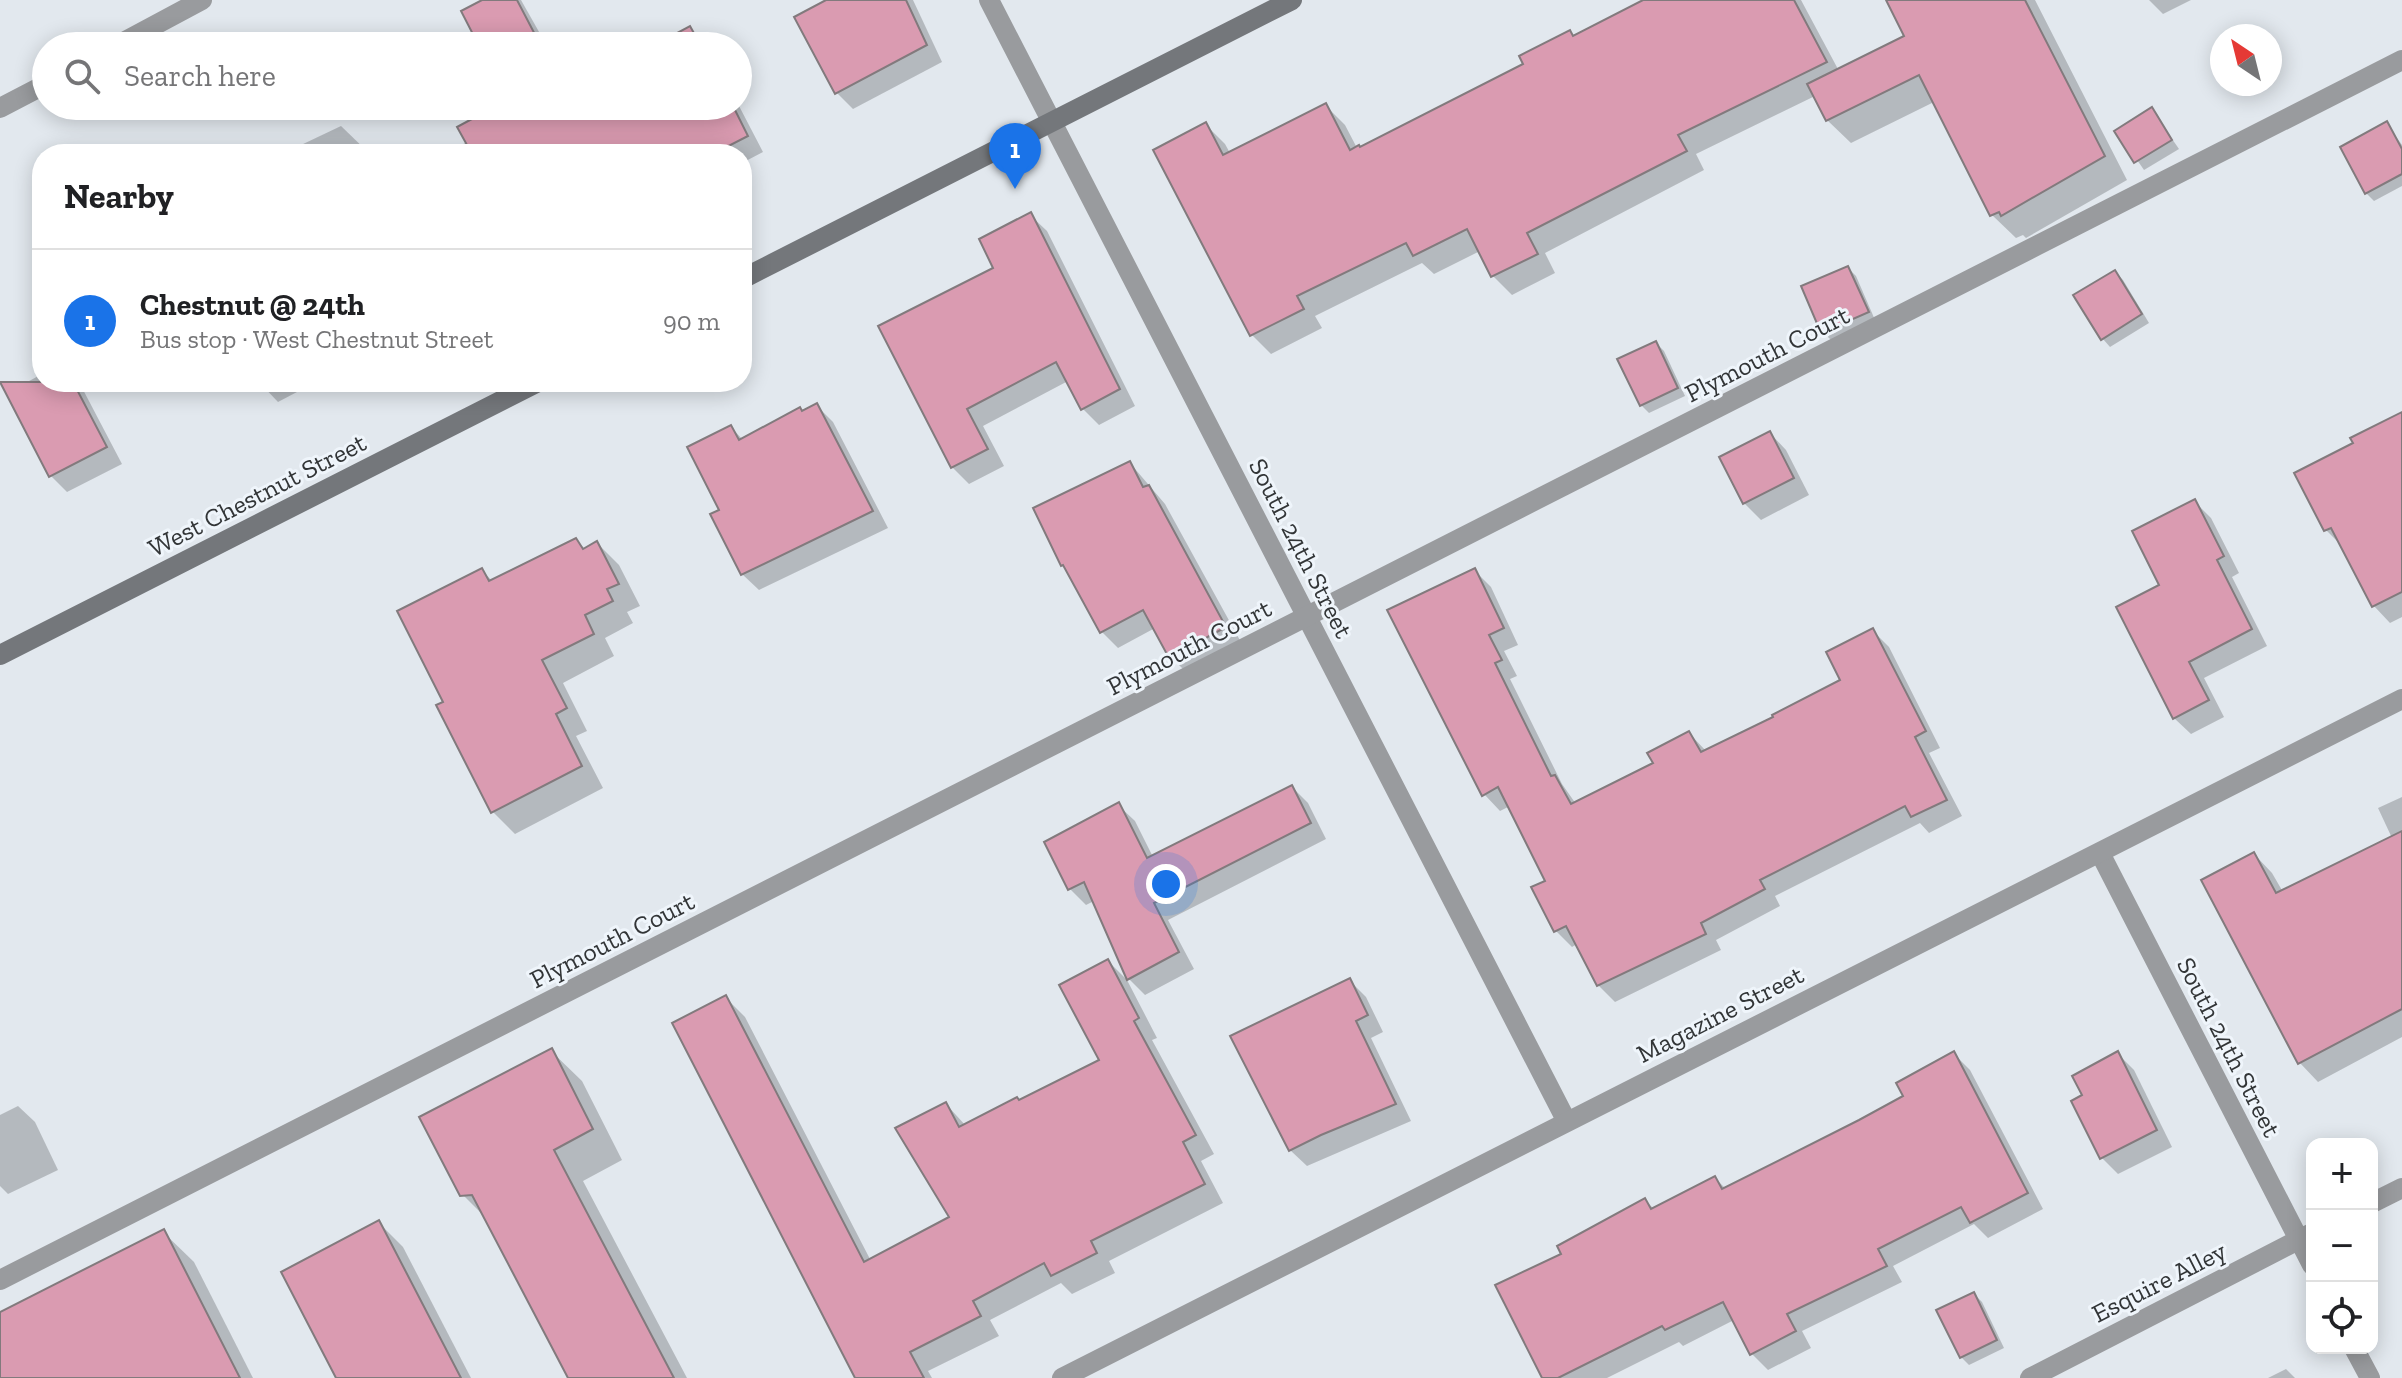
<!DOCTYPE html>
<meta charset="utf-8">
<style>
:root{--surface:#fff;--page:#f2f2f2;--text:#202124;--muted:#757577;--line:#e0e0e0;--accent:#1a73e8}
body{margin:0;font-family:"Zilla Slab",serif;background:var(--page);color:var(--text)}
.controls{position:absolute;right:24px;bottom:24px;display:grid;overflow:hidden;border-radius:16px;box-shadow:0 4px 20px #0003}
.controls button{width:72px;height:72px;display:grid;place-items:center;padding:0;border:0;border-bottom:2px solid var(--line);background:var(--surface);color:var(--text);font:40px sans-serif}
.compass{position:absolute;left:2210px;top:24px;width:72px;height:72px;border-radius:50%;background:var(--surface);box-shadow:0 4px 20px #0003;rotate:325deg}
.you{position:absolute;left:1166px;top:884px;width:28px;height:28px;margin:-20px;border:6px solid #fff;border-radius:50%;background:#1a73e8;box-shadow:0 0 0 12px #1a73e833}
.badge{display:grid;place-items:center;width:52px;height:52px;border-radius:50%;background:var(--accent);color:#fff;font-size:26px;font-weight:700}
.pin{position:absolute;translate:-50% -66px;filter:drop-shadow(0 2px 4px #0008)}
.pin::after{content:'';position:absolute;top:42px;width:28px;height:24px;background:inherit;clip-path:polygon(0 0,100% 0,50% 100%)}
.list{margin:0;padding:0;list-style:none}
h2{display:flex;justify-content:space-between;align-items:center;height:104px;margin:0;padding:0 32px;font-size:34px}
h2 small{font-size:26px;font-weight:400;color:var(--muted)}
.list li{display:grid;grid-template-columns:52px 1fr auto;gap:24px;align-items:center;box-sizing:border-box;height:144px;padding:0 32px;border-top:2px solid var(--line)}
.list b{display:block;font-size:30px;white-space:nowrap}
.list p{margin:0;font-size:26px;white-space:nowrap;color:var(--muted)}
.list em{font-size:26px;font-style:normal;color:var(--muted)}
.icon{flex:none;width:44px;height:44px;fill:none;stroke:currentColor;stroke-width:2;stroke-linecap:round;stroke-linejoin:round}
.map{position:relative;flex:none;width:2402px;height:1378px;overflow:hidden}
.search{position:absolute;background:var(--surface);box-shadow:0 4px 20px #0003;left:32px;top:32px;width:720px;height:88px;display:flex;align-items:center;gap:20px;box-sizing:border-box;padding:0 28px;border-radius:44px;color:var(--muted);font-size:30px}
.panel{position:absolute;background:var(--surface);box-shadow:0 4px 20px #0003;left:32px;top:144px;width:720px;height:248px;border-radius:32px}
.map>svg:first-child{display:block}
.shadow{fill:#0003}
.building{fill:#da9bb1;stroke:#827a7d;stroke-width:2}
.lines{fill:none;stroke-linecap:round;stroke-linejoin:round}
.lane{stroke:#999b9e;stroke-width:20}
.street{stroke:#999b9e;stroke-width:20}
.secondary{stroke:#74777b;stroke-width:20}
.labels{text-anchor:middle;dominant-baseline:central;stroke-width:6;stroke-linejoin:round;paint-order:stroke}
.street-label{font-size:26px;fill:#323537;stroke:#eff5fb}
</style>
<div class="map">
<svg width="2402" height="1378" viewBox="0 0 2402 1378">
<rect width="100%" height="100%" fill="#e2e8ee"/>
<!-- shadow -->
<g class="shadow">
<polygon points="487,0 521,0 547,46 481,46"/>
<polygon points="832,0 913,0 942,62 853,109 836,92"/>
<polygon points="1648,0 1801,0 1839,71 1907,37 1892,0 2035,0 2127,180 2026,238 2023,235 2016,238 1992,215 1934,102 1851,143 1827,120 1815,96 1696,154 1704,170 1545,253 1555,273 1512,295 1493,276 1480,251 1434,274 1422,263 1315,316 1322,328 1271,354 1252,335 1206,125 1225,144 1230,153 1326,106 1345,125 1357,148 1360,149 1525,65 1570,32 1575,37"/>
<polygon points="2149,0 2191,0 2163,14"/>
<polygon points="690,28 707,46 657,46"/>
<polygon points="738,104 763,152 742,163 742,154 445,154 467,142 500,106"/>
<polygon points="2152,110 2179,149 2144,170 2117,131"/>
<polygon points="2387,124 2402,145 2402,186 2374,201 2366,193"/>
<polygon points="341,126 370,154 306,154 301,145"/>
<polygon points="1030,215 1047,231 1135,406 1099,425 1082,408 1068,381 983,426 1004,466 969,484 952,467 996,268"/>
<polygon points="1848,268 1856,276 1875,320 1831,340 1823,332"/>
<polygon points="2115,272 2123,280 2149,323 2110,347 2103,339"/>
<polygon points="1656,343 1664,351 1685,396 1649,413 1641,405"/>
<polygon points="42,374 42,382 79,382 122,464 67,492 51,476 7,393"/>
<polygon points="259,382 316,382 278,402"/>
<polygon points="817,406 833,422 888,528 759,590 742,574 731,427 743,440"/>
<polygon points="2402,414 2402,617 2390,623 2374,606 2343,547 2326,530 2356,444"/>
<polygon points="1770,433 1786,450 1809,495 1761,520 1744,503"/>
<polygon points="1130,463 1165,504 1242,644 1187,673 1171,657 1155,628 1118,648 1102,632 1068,570"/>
<polygon points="2194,501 2211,518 2239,573 2232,577 2267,646 2204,678 2224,717 2191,734 2174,718"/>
<polygon points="576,540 586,550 597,543 619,565 640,606 627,612 633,623 605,638 614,656 563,683 587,731 576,736 603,788 515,834 493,812 446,703 482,570 493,582"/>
<polygon points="1474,570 1491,587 1518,645 1504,651 1517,676 1510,679 1562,784 1576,804 1655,764 1689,733 1706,751 1776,718 1843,680 1873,631 1889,647 1940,748 1929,753 1962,816 1929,833 1920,823 1775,896 1780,906 1716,940 1721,950 1615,1002 1598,985 1577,944 1572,947 1556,931 1547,881 1510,806 1500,811 1484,794"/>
<polygon points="1292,787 1308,803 1326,839 1168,920 1194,969 1145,995 1129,979 1094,901 1086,905 1070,889 1118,805 1135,821 1153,857"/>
<polygon points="2402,797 2402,1037 2318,1082 2300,1063 2203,881 2254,854 2272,873 2283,892 2392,838 2378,808"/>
<polygon points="1108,961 1127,980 1157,1038 1152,1040 1214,1154 1201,1161 1223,1203 1109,1261 1115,1273 1072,1294 1061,1283 990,1320 999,1336 928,1371 932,1378 858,1378 726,998 745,1017 871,1261 952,1218 946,1104 966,1126 1020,1102 1102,1061"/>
<polygon points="1349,980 1366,997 1383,1032 1371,1038 1411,1121 1307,1166 1290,1150"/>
<polygon points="551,1051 582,1081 622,1160 583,1181 687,1378 571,1378 488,1220 462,1194"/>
<polygon points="1954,1054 1970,1070 2043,1209 1988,1238 1974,1224 1893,1266 1902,1282 1802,1331 1811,1348 1768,1370 1752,1354 1734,1320 1683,1346 1679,1342 1607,1378 1544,1378 1564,1254 1645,1200 1654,1209 1715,1178 1726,1189 1906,1097"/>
<polygon points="2118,1054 2134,1070 2172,1147 2118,1174 2102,1158 2084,1096"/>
<polygon points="18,1106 35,1122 58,1170 8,1194 0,1186 0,1115"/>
<polygon points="379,1223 403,1247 471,1378 338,1378"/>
<polygon points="163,1232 194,1262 253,1378 0,1378 0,1315"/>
<polygon points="1974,1294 1982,1302 2004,1348 1969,1365 1961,1357"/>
<polygon points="2286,1369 2295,1378 2268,1378"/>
</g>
<!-- building -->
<g class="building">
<polygon points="482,0 517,0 541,46 479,46 461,11"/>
<polygon points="826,0 906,0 927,45 835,94 794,17"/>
<polygon points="1643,0 1794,0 1827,62 1678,135 1687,151 1527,233 1538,254 1491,277 1467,229 1413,256 1406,243 1297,296 1304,309 1250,336 1153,150 1206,122 1223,155 1326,103 1350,150 1359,145 1360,147 1523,64 1519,56 1570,30 1573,36"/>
<polygon points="1886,0 2025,0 2105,156 2001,216 1999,212 1990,216 1919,75 1826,121 1807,84 1904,36"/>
<polygon points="690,26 701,46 653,46"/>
<polygon points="496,106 733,106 748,136 713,154 472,154 457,127"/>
<polygon points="2152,107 2172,140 2134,163 2114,131"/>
<polygon points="2387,121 2402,149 2402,174 2365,194 2340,147"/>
<polygon points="1031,212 1120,389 1081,410 1056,362 967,409 988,449 951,468 878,326 993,268 979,239"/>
<polygon points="1848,266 1869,312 1821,333 1801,286"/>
<polygon points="2115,270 2142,314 2101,340 2073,295"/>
<polygon points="1656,341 1678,388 1640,406 1617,359"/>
<polygon points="0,382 73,382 107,447 49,477"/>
<polygon points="817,403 873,511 741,575 710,514 719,510 687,447 731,425 739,440 800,407 802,411"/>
<polygon points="2402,412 2402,592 2372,607 2331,528 2324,531 2294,473 2353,443 2350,438"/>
<polygon points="1770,431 1794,478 1743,504 1719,457"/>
<polygon points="1130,461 1143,487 1149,485 1226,627 1169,658 1143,610 1100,633 1063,565 1061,566 1033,508"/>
<polygon points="2195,499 2224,556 2217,560 2252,629 2189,662 2209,700 2173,719 2116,607 2159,585 2132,531"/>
<polygon points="576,538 583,549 597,541 619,584 607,589 613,601 585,615 594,634 542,660 567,708 556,714 582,766 491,813 436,705 443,702 397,611 482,568 489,581"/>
<polygon points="1475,568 1504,628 1489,635 1502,660 1495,663 1551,776 1555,775 1571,804 1653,763 1647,753 1689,731 1701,752 1773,717 1772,715 1840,680 1826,652 1873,628 1926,731 1915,737 1947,800 1911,817 1905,806 1760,880 1765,889 1701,923 1706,934 1597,986 1566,926 1554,932 1531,887 1545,881 1498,787 1482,796 1387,610"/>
<polygon points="1292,785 1311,823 1154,903 1179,952 1127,980 1084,882 1068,890 1044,842 1119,802 1147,858"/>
<polygon points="2402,831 2402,1009 2298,1064 2201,880 2254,852 2276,893"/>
<polygon points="1108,959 1139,1018 1134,1021 1196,1135 1183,1142 1205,1184 1091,1241 1097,1253 1051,1276 1044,1263 973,1301 981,1316 910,1352 924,1378 855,1378 672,1023 726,995 864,1262 949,1217 895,1128 946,1102 959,1127 1017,1097 1019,1100 1099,1060 1059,985"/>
<polygon points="1350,978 1368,1015 1356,1021 1396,1104 1321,1135 1289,1151 1230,1036"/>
<polygon points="552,1048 593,1129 554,1150 674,1378 568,1378 472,1195 460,1196 419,1117"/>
<polygon points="1954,1051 2028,1193 1970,1223 1961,1207 1878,1249 1887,1266 1787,1314 1796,1331 1750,1355 1723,1302 1665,1330 1662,1326 1558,1378 1542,1378 1495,1285 1561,1254 1557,1246 1645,1198 1651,1209 1715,1176 1722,1189 1859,1120 1903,1096 1896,1083"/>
<polygon points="2118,1051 2157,1130 2100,1159 2071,1101 2082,1095 2072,1076"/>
<polygon points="379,1220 461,1378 336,1378 281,1272"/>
<polygon points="164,1229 240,1378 0,1378 0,1312"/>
<polygon points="1974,1292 1997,1340 1960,1358 1936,1310"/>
</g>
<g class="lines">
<!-- lane -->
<g class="lane">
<polyline points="116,46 202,0"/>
<polyline points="0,108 46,84"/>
</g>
<!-- street -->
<g class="street">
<polyline points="989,0 1566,1120"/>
<polyline points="2100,853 2312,1265"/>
<polyline points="2372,1203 2402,1188"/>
<polyline points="0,1280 2402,60"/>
<polyline points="2354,1348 2370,1378"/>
<polyline points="1062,1378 2402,699"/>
<polyline points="2030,1378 2312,1233"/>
</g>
<!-- secondary -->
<g class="secondary">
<polyline points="742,279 1292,0"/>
<polyline points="0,655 538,382"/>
</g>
</g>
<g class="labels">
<!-- street labels -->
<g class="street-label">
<text transform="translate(1767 354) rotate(-27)">Plymouth Court</text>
<text transform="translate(257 495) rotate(-27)">West Chestnut Street</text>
<text transform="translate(1301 548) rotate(63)">South 24th Street</text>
<text transform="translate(1189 647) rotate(-27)">Plymouth Court</text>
<text transform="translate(612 940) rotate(-27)">Plymouth Court</text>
<text transform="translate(1720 1014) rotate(-27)">Magazine Street</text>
<text transform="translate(2229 1047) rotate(63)">South 24th Street</text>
<text transform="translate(2159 1282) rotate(-27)">Esquire Alley</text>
</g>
</g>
</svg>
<div class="controls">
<button>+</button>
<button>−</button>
<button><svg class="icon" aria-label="locate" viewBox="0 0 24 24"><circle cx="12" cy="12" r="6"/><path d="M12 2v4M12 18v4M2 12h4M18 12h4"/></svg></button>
</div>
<svg class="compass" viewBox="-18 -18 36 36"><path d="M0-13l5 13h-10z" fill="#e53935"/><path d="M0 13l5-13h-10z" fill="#757577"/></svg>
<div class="you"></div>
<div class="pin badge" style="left:1015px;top:189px">1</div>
<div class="search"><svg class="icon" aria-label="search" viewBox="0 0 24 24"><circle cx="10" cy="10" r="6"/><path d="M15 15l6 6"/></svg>Search here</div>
<section class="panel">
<h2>Nearby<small></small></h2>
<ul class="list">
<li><span class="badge">1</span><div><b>Chestnut @ 24th</b><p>Bus stop · West Chestnut Street</p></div><em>90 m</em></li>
</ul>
</section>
</div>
